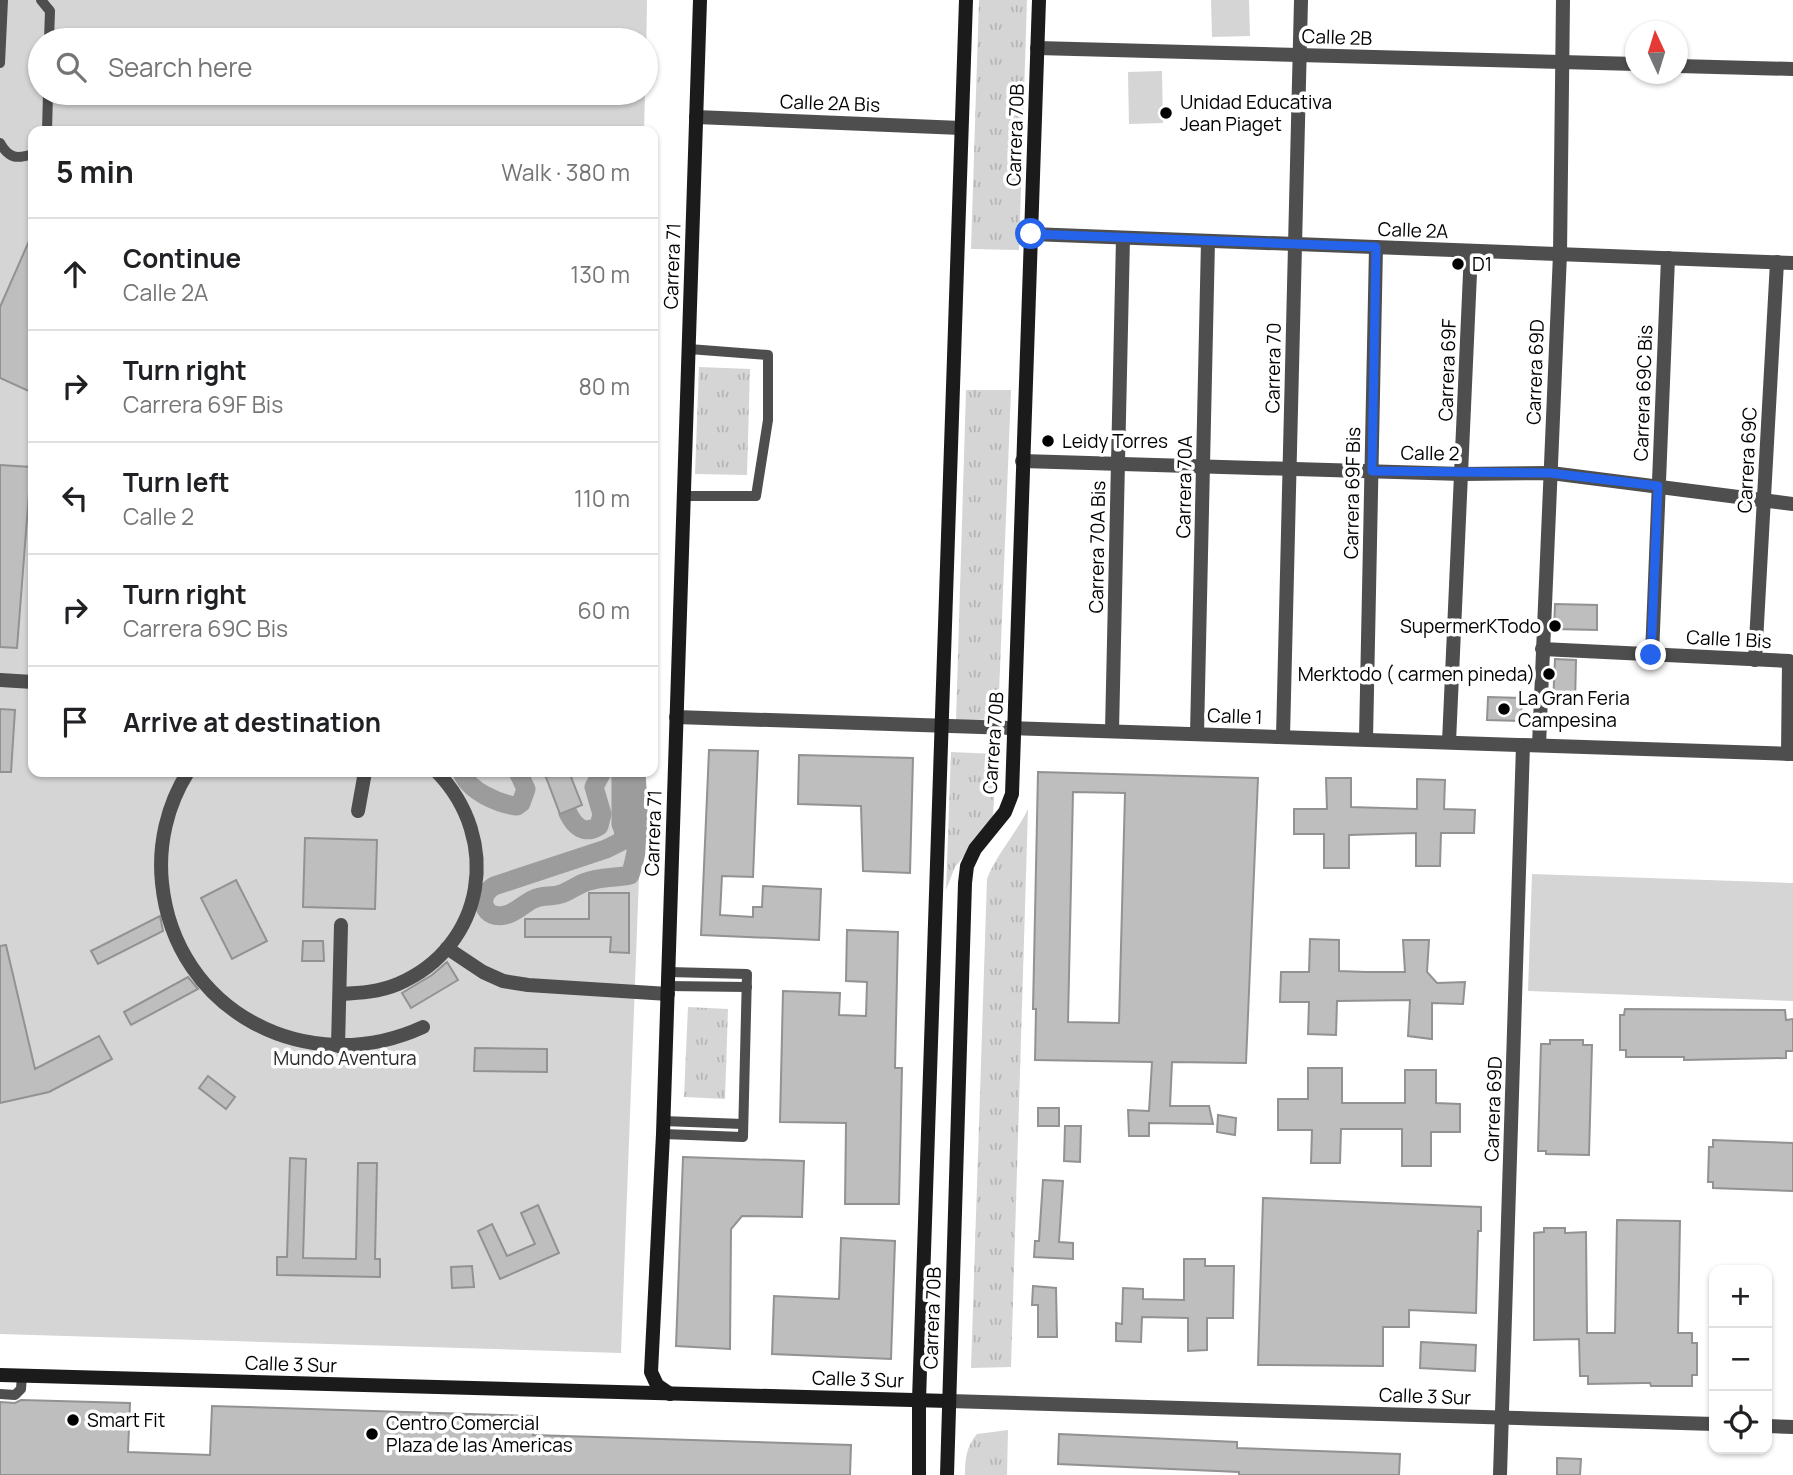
<!DOCTYPE html>
<meta charset="utf-8">
<style>
:root{--surface:#fff;--page:#f6f6f6;--text:#202124;--muted:#757577;--line:#e0e0e0}
body{margin:0;font-family:Manrope,sans-serif;background:var(--page);color:var(--text)}
.controls{position:absolute;right:21px;bottom:21px;display:grid;overflow:hidden;border-radius:14px;box-shadow:0 2px 5px #0004}
.controls button{width:63px;height:63px;display:grid;place-items:center;padding:0;border:0;border-bottom:2px solid var(--line);background:var(--surface);color:var(--text);font:35px sans-serif}
.compass{position:absolute;left:1625px;top:21px;width:63px;height:63px;border-radius:50%;background:var(--surface);box-shadow:0 2px 5px #0004;rotate:356deg}
.stop{position:absolute;width:21px;height:21px;margin:-16px;border:5px solid #2563eb;border-radius:50%;background:#fff}
.stop.end{background:#2563eb;border-color:#fff;box-shadow:0 2px 7px #0008}
.list{margin:0;padding:0;list-style:none}
h2{display:flex;justify-content:space-between;align-items:center;height:91px;margin:0;padding:0 28px;font-size:30px}
h2 small{font-size:23px;font-weight:400;color:var(--muted)}
.list li{display:grid;grid-template-columns:46px 1fr auto;gap:21px;align-items:center;box-sizing:border-box;height:112px;padding:0 28px;border-top:2px solid var(--line)}
.list b{display:block;font-size:26px;white-space:nowrap}
.list p{margin:0;font-size:23px;white-space:nowrap;color:var(--muted)}
.list em{font-size:23px;font-style:normal;color:var(--muted)}
.icon{flex:none;width:38px;height:38px;fill:none;stroke:currentColor;stroke-width:2;stroke-linecap:round;stroke-linejoin:round}
.map{position:relative;flex:none;width:1793px;height:1475px;overflow:hidden}
.search{position:absolute;background:var(--surface);box-shadow:0 2px 5px #0004;left:28px;top:28px;width:630px;height:77px;display:flex;align-items:center;gap:18px;box-sizing:border-box;padding:0 24px;border-radius:38px;color:var(--muted);font-size:26px}
.panel{position:absolute;background:var(--surface);box-shadow:0 2px 5px #0004;left:28px;top:126px;width:630px;height:651px;border-radius:14px}
.map>svg:first-child{display:block}
.grass{fill:url(#grass-tufts)}
.green{fill:#d5d5d5}
.lines{fill:none;stroke-linecap:round;stroke-linejoin:round}
.canal{stroke:#9c9c9c;stroke-width:19}
.building{fill:#bebebe;stroke:#929292;stroke-width:2;fill-rule:evenodd}
.lane{stroke:#4e4e4e;stroke-width:10}
.street{stroke:#4e4e4e;stroke-width:14}
.secondary{stroke:#1b1b1b;stroke-width:14}
.route{stroke:#2563eb;stroke-width:9}
.poi-dot{fill:#000;stroke:#fff;stroke-width:2.5}
.labels{text-anchor:middle;dominant-baseline:central;stroke-width:7;stroke-linejoin:round;paint-order:stroke}
.street-label{font-size:19px;fill:#000;stroke:#fff}
.poi-label{font-size:19px;fill:#000;stroke:#fff;text-anchor:start}
.park-label{font-size:19px;fill:#2c2c2c;stroke:#fff}
</style>
<div class="map">
<svg width="1793" height="1475" viewBox="0 0 1793 1475">
<defs>
<pattern id="grass-tufts" width="24" height="20" patternUnits="userSpaceOnUse" patternTransform="scale(1.75)"><rect width="24" height="20" fill="#d5d5d5"/><path d="M3 7l-1-3M5 7V3M7 7l1-3M15 17l-1-3M17 17v-4M19 17l1-3" fill="none" stroke="#b5b5b5"/></pattern>
</defs>
<rect width="100%" height="100%" fill="#fff"/>
<!-- grass -->
<g class="grass">
<polygon points="979,0 1027,0 1019,250 971,249"/>
<polygon points="699,367 750,369 747,475 695,474"/>
<polygon points="966,390 1011,390 998,719 956,721"/>
<polygon points="951,752 997,754 993,815 988,827 955,867 946,890"/>
<path d="M 1028,809 L 1011,1367 L 971,1368 L 987,879 C 997,853 1016,834 1028,809 Z"/>
<polygon points="688,1007 728,1009 725,1099 684,1097"/>
<path d="M 1008,1430 L 1007,1475 L 965,1475 C 965,1459 966,1447 977,1434 Z"/>
</g>
<!-- green -->
<g class="green">
<polygon points="0,0 647,0 646,63 646,40 40,40 40,93 645,93 644,131 33,131 33,772 643,772 621,1353 0,1334"/>
<polygon points="1211,0 1249,0 1250,36 1212,37"/>
<polygon points="1162,71 1163,123 1129,124 1128,72"/>
<polygon points="1532,874 1793,883 1793,1001 1528,991"/>
</g>
<g class="lines">
<!-- canal -->
<g class="canal">
<path d="M 462,772 C 468,791 499,804 517,806 L 521,803 L 526,789 L 518,772"/>
<path d="M 621,772 L 621,824 L 624,832 L 622,841 L 606,849 L 494,886 C 475,898 485,920 505,915 C 516,913 524,903 534,899 C 542,895 552,897 561,894 C 570,891 577,885 586,882 C 599,877 616,878 630,875 C 642,843 638,805 636,772"/>
<path d="M 568,813 C 575,827 584,835 599,826 L 602,814 L 594,787 L 602,772"/>
</g>
</g>
<!-- building -->
<g class="building">
<polygon points="33,232 33,393 0,378 0,307"/>
<polygon points="0,465 31,467 17,648 0,647"/>
<polygon points="1555,604 1597,605 1597,630 1554,629"/>
<polygon points="1555,659 1576,660 1575,704 1553,703"/>
<polygon points="1488,697 1522,698 1521,721 1487,720"/>
<polygon points="0,709 15,710 11,772 0,772"/>
<polygon points="709,750 758,751 753,877 722,876 720,915 753,917 753,907 762,907 763,886 821,889 819,940 701,935"/>
<polygon points="799,755 913,758 910,873 863,871 861,806 798,804"/>
<polygon points="544,772 569,772 582,805 560,814"/>
<path d="M 1038,772 L 1258,778 L 1246,1063 L 1172,1062 L 1170,1106 L 1209,1106 L 1213,1124 L 1149,1123 L 1149,1136 L 1129,1136 L 1128,1110 L 1149,1111 L 1152,1062 L 1035,1060 L 1036,1009 L 1033,1009 ZM 1073,792 L 1125,793 L 1119,1023 L 1068,1022 Z"/>
<polygon points="1326,778 1351,778 1351,807 1383,808 1417,809 1417,779 1445,780 1444,809 1475,810 1474,833 1441,833 1440,866 1416,866 1416,833 1349,835 1349,868 1324,868 1324,834 1294,834 1294,809 1327,809"/>
<polygon points="305,838 377,840 375,909 303,907"/>
<polygon points="236,880 267,941 232,959 201,898"/>
<polygon points="589,893 629,893 629,953 610,952 611,937 525,937 525,919 589,919"/>
<polygon points="160,916 163,931 98,964 91,951"/>
<polygon points="847,930 898,932 895,1068 902,1068 899,1204 845,1204 846,1123 780,1122 783,991 840,993 839,1015 866,1016 867,982 846,981"/>
<polygon points="1310,939 1339,940 1339,971 1366,972 1405,972 1403,940 1429,940 1427,972 1437,983 1465,982 1463,1004 1432,1003 1432,1039 1408,1036 1410,1000 1337,1001 1336,1035 1308,1034 1309,1002 1280,1002 1281,972 1309,972"/>
<polygon points="303,941 323,941 324,961 302,961"/>
<polygon points="6,945 35,1069 99,1036 112,1059 49,1092 0,1103 0,946"/>
<polygon points="447,962 458,980 411,1008 402,993 432,975"/>
<polygon points="188,977 198,989 131,1025 124,1012"/>
<polygon points="1625,1009 1785,1010 1786,1020 1793,1019 1793,1051 1786,1051 1786,1058 1684,1060 1684,1057 1626,1057 1626,1050 1620,1050 1620,1015 1624,1015"/>
<polygon points="1550,1040 1583,1040 1583,1045 1592,1045 1589,1155 1546,1154 1546,1151 1538,1151 1541,1044 1550,1044"/>
<polygon points="475,1048 547,1049 547,1072 474,1071"/>
<polygon points="1308,1068 1342,1068 1342,1103 1405,1103 1405,1070 1436,1070 1436,1103 1460,1104 1460,1132 1431,1132 1431,1166 1402,1166 1402,1129 1341,1129 1340,1163 1311,1163 1312,1130 1278,1130 1278,1099 1308,1099"/>
<polygon points="208,1076 235,1097 226,1109 199,1088"/>
<rect x="1038" y="1108" width="21" height="18"/>
<polygon points="1218,1115 1236,1118 1235,1135 1217,1132"/>
<polygon points="1065,1126 1081,1126 1080,1162 1064,1161"/>
<polygon points="1713,1140 1793,1143 1793,1191 1713,1188 1713,1182 1708,1182 1709,1147 1713,1147"/>
<polygon points="683,1157 804,1161 802,1217 742,1216 731,1229 730,1349 676,1346"/>
<polygon points="290,1158 306,1159 303,1258 356,1259 358,1163 377,1163 375,1259 380,1259 380,1277 277,1275 277,1257 287,1257"/>
<polygon points="1043,1180 1063,1181 1059,1242 1073,1243 1073,1259 1034,1257 1035,1241 1039,1241"/>
<polygon points="1263,1198 1481,1207 1481,1231 1478,1231 1476,1313 1409,1310 1409,1327 1383,1327 1383,1366 1258,1365"/>
<polygon points="538,1205 559,1253 500,1279 478,1231 492,1224 507,1256 535,1244 521,1213"/>
<polygon points="1617,1220 1680,1221 1678,1333 1692,1333 1692,1343 1697,1343 1697,1375 1692,1375 1692,1386 1651,1386 1650,1383 1644,1383 1588,1384 1588,1376 1580,1376 1579,1339 1534,1340 1534,1233 1544,1232 1544,1228 1565,1228 1565,1233 1586,1232 1587,1333 1615,1333"/>
<polygon points="841,1238 895,1241 891,1359 772,1354 774,1296 839,1299"/>
<polygon points="1184,1259 1205,1259 1205,1266 1234,1266 1233,1318 1207,1318 1207,1350 1188,1351 1188,1318 1142,1317 1141,1342 1116,1341 1116,1323 1122,1324 1123,1288 1143,1289 1143,1299 1184,1300"/>
<polygon points="472,1266 474,1287 452,1288 451,1267"/>
<polygon points="1033,1286 1056,1288 1057,1337 1038,1337 1038,1305 1032,1305"/>
<polygon points="1421,1342 1476,1345 1475,1371 1420,1368"/>
<polygon points="21,1400 130,1403 128,1452 210,1455 212,1406 534,1416 533,1435 851,1445 850,1475 0,1475 0,1402 15,1403"/>
<polygon points="1059,1434 1237,1442 1237,1448 1400,1454 1399,1475 1239,1475 1239,1472 1058,1464"/>
<polygon points="1557,1458 1581,1459 1580,1475 1557,1475"/>
</g>
<g class="lines">
<!-- lane -->
<g class="lane">
<polyline points="41,0 50,11 49,40"/>
<polyline points="0,63 3,0"/>
<polyline points="47,131 48,93"/>
<path d="M 0,143 C 9,159 17,159 33,154"/>
<polyline points="684,496 756,496 768,420 768,355 689,349"/>
<polyline points="668,986 747,987"/>
<polyline points="663,1121 743,1124"/>
<polyline points="663,1134 743,1137 747,974 668,972"/>
<polyline points="0,1394 15,1395 21,1389 22,1376"/>
</g>
<!-- street -->
<g class="street">
<polyline points="1037,48 1636,64"/>
<polyline points="1678,66 1793,69"/>
<polyline points="696,117 961,128"/>
<polyline points="1031,234 1793,263"/>
<polyline points="1022,461 1462,474 1551,473 1793,504"/>
<polyline points="1542,649 1789,661 1788,754"/>
<polyline points="1652,655 1668,258"/>
<polyline points="1755,660 1777,262"/>
<polyline points="0,680 33,682"/>
<polyline points="676,717 1793,754"/>
<polyline points="1112,731 1123,238"/>
<polyline points="1197,734 1208,241"/>
<polyline points="1283,737 1301,0"/>
<polyline points="1366,739 1376,247"/>
<polyline points="1449,742 1471,251"/>
<polyline points="1539,745 1560,254 1563,0"/>
<path d="M 188,772 C 167,805 158,845 162,883 C 175,1012 308,1080 423,1027"/>
<polyline points="358,811 365,772"/>
<polyline points="447,948 483,972 503,981 528,985 668,994"/>
<path d="M 340,994 C 360,993 379,992 398,984 C 486,946 502,839 437,772"/>
<polyline points="338,1046 341,925"/>
<polyline points="949,1401 1714,1424"/>
<polyline points="1767,1426 1793,1427"/>
<polyline points="1500,1475 1523,745"/>
</g>
<!-- secondary -->
<g class="secondary">
<polyline points="0,1375 949,1401"/>
<polyline points="670,1394 657,1385 651,1372 663,1134 700,0"/>
<polyline points="919,1475 919,1400 966,0"/>
<polyline points="947,1475 965,883 967,866 975,849 1005,812 1012,794 1039,0"/>
</g>
</g>
<g class="lines">
<!-- route -->
<polyline class="route" points="1031,234 1376,247 1372,471 1550,473 1658,486 1651,655"/>
</g>
<!-- markers -->
<g class="poi-dot">
<circle cx="1166" cy="113" r="7"/>
<circle cx="1458" cy="264" r="7"/>
<circle cx="1048" cy="441" r="7"/>
<circle cx="1555" cy="626" r="7"/>
<circle cx="1549" cy="674" r="7"/>
<circle cx="1504" cy="709" r="7"/>
<circle cx="73" cy="1420" r="7"/>
<circle cx="372" cy="1434" r="7"/>
</g>
<g class="labels">
<!-- street labels -->
<g class="street-label">
<text transform="translate(1337 37) rotate(2)">Calle 2B</text>
<text transform="translate(830 103) rotate(2)">Calle 2A Bis</text>
<text transform="translate(1015 135) rotate(-88)">Carrera 70B</text>
<text transform="translate(1413 230) rotate(2)">Calle 2A</text>
<text transform="translate(672 266) rotate(-88)">Carrera 71</text>
<text transform="translate(1273 368) rotate(-89)">Carrera 70</text>
<text transform="translate(1447 370) rotate(-88)">Carrera 69F</text>
<text transform="translate(1535 372) rotate(-88)">Carrera 69D</text>
<text transform="translate(1643 393) rotate(-88)">Carrera 69C Bis</text>
<text transform="translate(1430 453) rotate(1)">Calle 2</text>
<text transform="translate(1747 460) rotate(-87)">Carrera 69C</text>
<text transform="translate(1184 487) rotate(-89)">Carrera 70A</text>
<text transform="translate(1352 493) rotate(-89)">Carrera 69F Bis</text>
<text transform="translate(1097 547) rotate(-89)">Carrera 70A Bis</text>
<text transform="translate(1729 639) rotate(3)">Calle 1 Bis</text>
<text transform="translate(1235 716) rotate(2)">Calle 1</text>
<text transform="translate(993 743) rotate(-86)">Carrera 70B</text>
<text transform="translate(653 833) rotate(-88)">Carrera 71</text>
<text transform="translate(1493 1109) rotate(-88)">Carrera 69D</text>
<text transform="translate(932 1318) rotate(-88)">Carrera 70B</text>
<text transform="translate(291 1364) rotate(2)">Calle 3 Sur</text>
<text transform="translate(858 1379) rotate(2)">Calle 3 Sur</text>
<text transform="translate(1425 1396) rotate(2)">Calle 3 Sur</text>
</g>
<!-- poi labels -->
<g class="poi-label">
<text x="1180" y="102">Unidad Educativa<tspan x="1180" dy="22">Jean Piaget</tspan></text>
<text x="1472" y="264">D1</text>
<text x="1062" y="441">Leidy Torres</text>
<text x="1541" y="626" text-anchor="end">SupermerKTodo</text>
<text x="1535" y="674" text-anchor="end">Merktodo ( carmen pineda)</text>
<text x="1518" y="698">La Gran Feria<tspan x="1518" dy="22">Campesina</tspan></text>
<text x="87" y="1420">Smart Fit</text>
<text x="386" y="1423">Centro Comercial<tspan x="386" dy="22">Plaza de las Americas</tspan></text>
</g>
<!-- park labels -->
<g class="park-label">
<text x="345" y="1058">Mundo Aventura</text>
</g>
</g>
</svg>
<div class="controls">
<button>+</button>
<button>−</button>
<button><svg class="icon" aria-label="locate" viewBox="0 0 24 24"><circle cx="12" cy="12" r="6"/><path d="M12 2v4M12 18v4M2 12h4M18 12h4"/></svg></button>
</div>
<svg class="compass" viewBox="-18 -18 36 36"><path d="M0-13l5 13h-10z" fill="#e53935"/><path d="M0 13l5-13h-10z" fill="#757577"/></svg>
<div class="stop" style="left:1031px;top:234px"></div>
<div class="stop end" style="left:1651px;top:655px"></div>
<div class="search"><svg class="icon" aria-label="search" viewBox="0 0 24 24"><circle cx="10" cy="10" r="6"/><path d="M15 15l6 6"/></svg>Search here</div>
<section class="panel">
<h2>5 min<small>Walk · 380 m</small></h2>
<ul class="list">
<li><svg class="icon" aria-label="ahead" viewBox="0 0 24 24"><path d="M12 20V5M6 11l6-6 6 6"/></svg><div><b>Continue</b><p>Calle 2A</p></div><em>130 m</em></li>
<li><svg class="icon" aria-label="right" viewBox="0 0 24 24"><path d="M7 20v-9h11M14 6l5 5-5 5"/></svg><div><b>Turn right</b><p>Carrera 69F Bis</p></div><em>80 m</em></li>
<li><svg class="icon" aria-label="left" viewBox="0 0 24 24"><path d="M17 20v-9H6M10 6l-5 5 5 5"/></svg><div><b>Turn left</b><p>Calle 2</p></div><em>110 m</em></li>
<li><svg class="icon" aria-label="right" viewBox="0 0 24 24"><path d="M7 20v-9h11M14 6l5 5-5 5"/></svg><div><b>Turn right</b><p>Carrera 69C Bis</p></div><em>60 m</em></li>
<li><svg class="icon" aria-label="arrive" viewBox="0 0 24 24"><path d="M6 21V4h12l-3 4 3 4H6"/></svg><div><b>Arrive at destination</b></div></li>
</ul>
</section>
</div>
